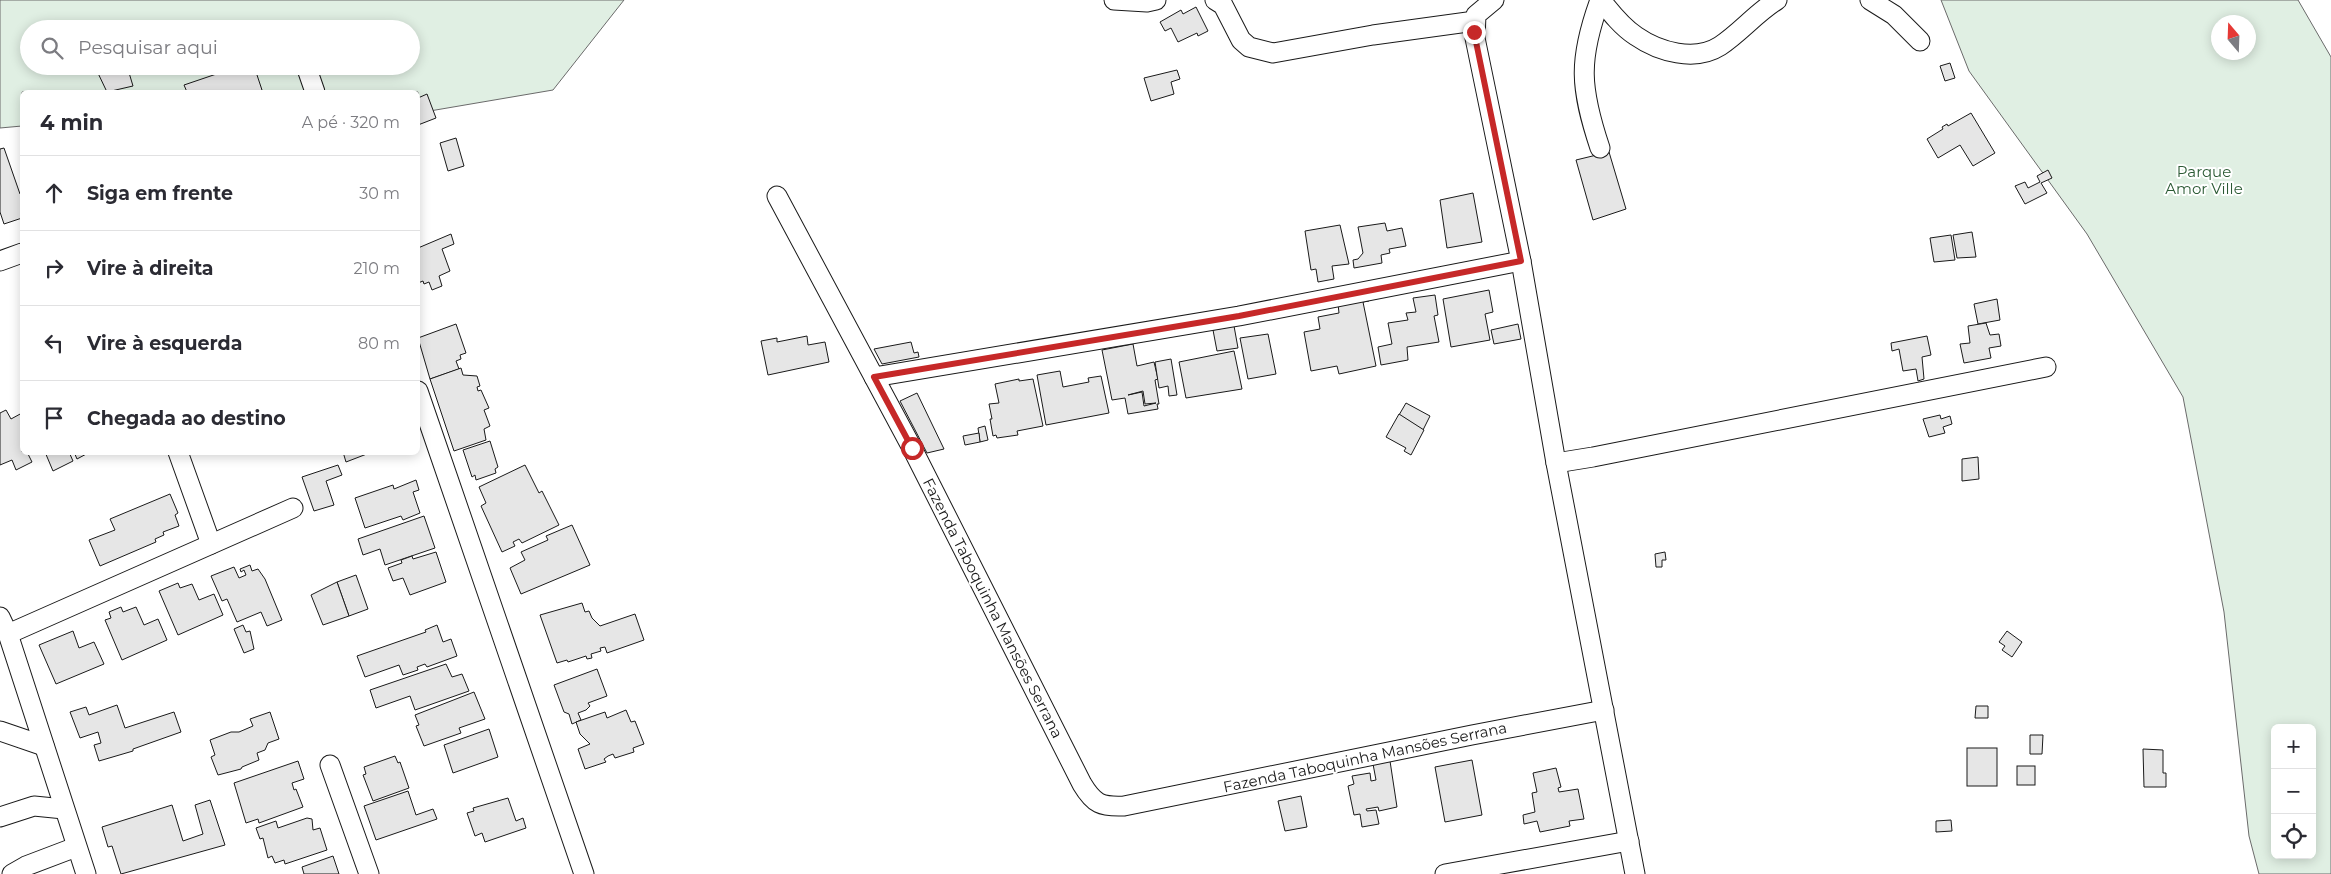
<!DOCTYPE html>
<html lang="pt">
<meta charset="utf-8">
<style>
:root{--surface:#fff;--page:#f2f2f3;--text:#2b2b33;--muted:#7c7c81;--line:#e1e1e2}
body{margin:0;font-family:Montserrat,sans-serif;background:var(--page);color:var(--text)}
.controls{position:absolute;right:15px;bottom:15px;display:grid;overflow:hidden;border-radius:8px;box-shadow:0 2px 12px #0003}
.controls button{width:45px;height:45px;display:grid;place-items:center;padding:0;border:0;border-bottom:1px solid var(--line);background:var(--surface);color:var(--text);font:25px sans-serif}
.compass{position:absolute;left:2211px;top:15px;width:45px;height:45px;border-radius:50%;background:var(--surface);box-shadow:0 2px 12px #0003;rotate:341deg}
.stop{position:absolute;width:15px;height:15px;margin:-11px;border:4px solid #c62828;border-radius:50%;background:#fff}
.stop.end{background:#c62828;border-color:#fff;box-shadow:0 1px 5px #0008}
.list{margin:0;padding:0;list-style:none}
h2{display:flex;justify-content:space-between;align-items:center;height:65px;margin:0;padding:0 20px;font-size:21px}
h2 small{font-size:16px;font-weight:400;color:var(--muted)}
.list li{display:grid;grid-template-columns:32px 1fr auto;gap:15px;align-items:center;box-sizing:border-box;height:75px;padding:0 20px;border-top:1px solid var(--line)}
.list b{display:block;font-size:19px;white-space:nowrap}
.list em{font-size:16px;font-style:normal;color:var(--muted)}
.icon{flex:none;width:28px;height:28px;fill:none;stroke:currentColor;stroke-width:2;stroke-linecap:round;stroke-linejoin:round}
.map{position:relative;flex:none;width:2331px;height:874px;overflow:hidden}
.search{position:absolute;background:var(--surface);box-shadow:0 2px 12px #0003;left:20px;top:20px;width:400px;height:55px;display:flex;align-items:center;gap:12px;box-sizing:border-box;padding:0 18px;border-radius:28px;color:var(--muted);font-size:19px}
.panel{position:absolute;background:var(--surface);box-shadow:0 2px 12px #0003;left:20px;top:90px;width:400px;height:365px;border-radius:8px}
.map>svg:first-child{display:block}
.green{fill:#e0efe3;stroke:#6a6a6a;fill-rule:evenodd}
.building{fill:#e6e6e6;stroke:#1a1a1a;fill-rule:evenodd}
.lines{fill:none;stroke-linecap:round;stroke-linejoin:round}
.minor-casing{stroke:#1a1a1a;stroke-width:21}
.minor{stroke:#fff;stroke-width:19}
.route{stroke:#c62828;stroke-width:6}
.labels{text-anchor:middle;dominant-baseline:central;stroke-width:4;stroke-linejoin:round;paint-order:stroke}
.park-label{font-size:15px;fill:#2b5a34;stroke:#fff}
.street-label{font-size:15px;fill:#1a1a1a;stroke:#fff}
</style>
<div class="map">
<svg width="2331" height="874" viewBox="0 0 2331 874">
<rect width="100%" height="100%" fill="#fff"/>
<!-- green -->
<g class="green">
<path d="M 0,0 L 624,0 L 553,90 L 418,113 L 418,92 L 22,92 L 22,126 L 0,128 ZM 29,29 L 411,29 L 411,66 L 29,66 Z"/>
<path d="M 1941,0 L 2298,0 L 2331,57 L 2331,874 L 2259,874 L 2249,836 L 2224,612 L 2183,397 L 2087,234 L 1969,71 ZM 2218,22 L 2248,22 L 2248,52 L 2218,52 ZM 2275,728 L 2312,728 L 2312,855 L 2275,855 Z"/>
</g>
<!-- building -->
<g class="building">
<polygon points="1196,7 1208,31 1198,36 1197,33 1178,42 1171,28 1165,31 1160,22 1181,10 1183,14"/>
<polygon points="1950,63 1955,78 1945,81 1940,66"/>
<polygon points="105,66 127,66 133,86 107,92 96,69"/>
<polygon points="240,66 254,66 262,90 258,92 187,92 184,85"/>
<polygon points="1177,70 1180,79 1171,82 1174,94 1151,101 1144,78"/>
<polygon points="427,94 436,118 418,125 418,98"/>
<polygon points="1971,113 1995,153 1973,166 1960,145 1938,158 1927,139 1943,129 1942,127 1947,124 1948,126"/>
<polygon points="456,138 464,166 448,171 440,143"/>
<polygon points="4,148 20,194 22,193 22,218 4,224 0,212 0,149"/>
<polygon points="1609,152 1626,209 1593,220 1576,160"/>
<polygon points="2048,170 2052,178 2041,183 2047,193 2025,204 2015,186 2025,182 2028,188 2040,182 2037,176"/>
<polygon points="1473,193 1482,242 1447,248 1440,200"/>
<polygon points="1385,223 1387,231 1402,228 1406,246 1389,249 1390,253 1381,255 1382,263 1354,268 1353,260 1358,259 1363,253 1358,227"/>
<polygon points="1340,225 1349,264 1332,266 1334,279 1318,282 1316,269 1311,270 1305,231"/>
<polygon points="1972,232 1976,257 1957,258 1953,235"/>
<polygon points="451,234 454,244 442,249 450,271 439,276 442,286 432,290 429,282 424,284 423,281 418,283 418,248"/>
<polygon points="1951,235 1955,260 1934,262 1930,238"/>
<polygon points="1489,290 1493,312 1485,314 1490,340 1451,347 1443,299"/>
<polygon points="1435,295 1438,315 1434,316 1439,342 1407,347 1408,360 1381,365 1378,347 1392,344 1388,323 1408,320 1406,313 1416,312 1413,298"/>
<polygon points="1368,297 1369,301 1363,302 1376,366 1339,374 1337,366 1311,371 1304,332 1320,329 1318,317 1339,313 1338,304"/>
<polygon points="1997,299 2000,320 1978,324 1974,304"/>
<polygon points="1986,323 1990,335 1999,334 2001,346 1989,348 1991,358 1964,363 1960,344 1970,343 1968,326"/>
<polygon points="456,324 466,353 460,355 461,359 456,361 459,369 430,379 418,338"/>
<polygon points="1518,324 1521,339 1494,344 1491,330"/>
<polygon points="1234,326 1238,348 1217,351 1213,330"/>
<polygon points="1268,334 1276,374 1248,379 1240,338"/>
<polygon points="807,336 808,345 825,342 829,362 768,375 761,341 777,338 777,342"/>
<polygon points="1927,336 1931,355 1922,357 1924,379 1918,381 1916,369 1903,371 1899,349 1892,351 1891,343"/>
<polygon points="911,342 914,353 918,352 919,357 882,364 874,349"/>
<path d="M 1133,344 L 1137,366 L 1154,362 L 1158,379 L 1155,380 L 1159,404 L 1157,404 L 1158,409 L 1128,414 L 1125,398 L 1112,400 L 1102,350 ZM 1143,391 L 1145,404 L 1156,403 L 1144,406 L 1142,392 L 1128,395 Z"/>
<polygon points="1234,351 1242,389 1186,398 1179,362"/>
<polygon points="1171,359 1177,395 1169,396 1168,386 1159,388 1155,362"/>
<polygon points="461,368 463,375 477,376 480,386 477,387 478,391 481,390 489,408 484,410 490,426 484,429 486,440 454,451 430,379"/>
<polygon points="1060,371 1063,387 1089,382 1088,378 1101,376 1109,413 1046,425 1037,375"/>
<polygon points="1019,379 1019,381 1033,379 1043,426 1017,431 1018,435 997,438 996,435 993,436 990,419 992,419 989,404 999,403 995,384"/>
<polygon points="917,393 944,449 927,453 900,401"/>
<polygon points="1406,403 1430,416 1423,430 1399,415"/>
<polygon points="6,410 11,419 22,413 22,452 27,452 32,462 16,470 12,460 0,465 0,413"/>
<polygon points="1399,414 1424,430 1411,455 1404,451 1406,448 1386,437"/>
<polygon points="1940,415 1941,419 1950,416 1952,424 1943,427 1945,433 1929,437 1923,419"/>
<polygon points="985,426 988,440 980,442 978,428"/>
<polygon points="979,433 980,442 965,445 963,436"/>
<polygon points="490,441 498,467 495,469 496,473 476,480 475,475 472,477 463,450"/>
<polygon points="45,452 69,452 73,461 53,471"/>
<polygon points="74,452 90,452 77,459"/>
<polygon points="343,452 372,452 346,462"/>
<polygon points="1978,457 1979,479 1962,481 1962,459"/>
<polygon points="338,465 342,475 326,481 334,505 314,511 302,477"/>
<polygon points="525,465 539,493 542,491 559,525 522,543 519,539 513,542 515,546 502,552 481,506 486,503 479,487"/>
<polygon points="416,480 419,490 413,492 420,513 403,520 401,516 365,528 355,498 393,485 394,489"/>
<polygon points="170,494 178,513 175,515 179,526 163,532 164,535 155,539 156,542 100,566 89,540 115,530 110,519"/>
<polygon points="424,516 435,548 385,565 380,549 363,555 358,539"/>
<polygon points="572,525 590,565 521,594 510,568 525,560 521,552 548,540 546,536"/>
<polygon points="436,552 446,582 410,595 403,578 393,581 388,568 402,563 401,560 412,556 413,559"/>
<polygon points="1665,552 1666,560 1662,560 1662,567 1656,567 1655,554"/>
<polygon points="250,565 252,571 258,569 265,579 282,620 267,626 261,612 237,622 227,599 222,601 211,576 234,567 239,578 246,575 244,570 241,572 240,569"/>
<polygon points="356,575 368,609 349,616 337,582"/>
<polygon points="337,582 349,616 323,625 311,595"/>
<polygon points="178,583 180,588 192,584 199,600 214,594 223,615 178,635 159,591"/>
<polygon points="582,603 585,612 589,611 592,618 600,626 635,614 644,640 607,653 605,647 600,648 601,651 591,654 592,658 587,659 586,656 568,662 567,660 557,663 540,615"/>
<polygon points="121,607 123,612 136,607 144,625 158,619 167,640 122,660 105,620 111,618 109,612"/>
<polygon points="243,625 246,632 250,631 254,649 244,653 234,629"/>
<polygon points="437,625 443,642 451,639 457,656 427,667 425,664 417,667 418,670 403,675 399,665 365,677 357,656 426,632 425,630"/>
<polygon points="73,631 79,648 94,642 104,664 56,684 39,645"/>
<polygon points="2007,631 2022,642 2012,657 2002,650 2005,646 1999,642"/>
<polygon points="446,664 452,677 462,674 469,691 415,710 410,696 376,708 370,690"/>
<polygon points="597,669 607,696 588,703 590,706 586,710 578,713 581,720 572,724 569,714 564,712 554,685"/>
<polygon points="474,692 485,719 459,728 461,733 424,746 416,726 419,725 415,715"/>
<polygon points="117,705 125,728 174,712 181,732 133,749 133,751 99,761 94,745 101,743 98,732 80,738 70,712 86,707 89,715"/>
<polygon points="1976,706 1988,706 1988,718 1975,718"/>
<polygon points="626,710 631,722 635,721 644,744 633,748 634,752 615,758 613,754 608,756 604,759 606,762 585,769 578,749 590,744 580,734 576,722 605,712 607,718"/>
<polygon points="270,712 279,739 268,743 265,750 257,753 259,760 242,767 241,769 218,775 211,757 215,755 210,740 231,732 239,732 253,726 250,719"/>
<polygon points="489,729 498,757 453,773 444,745"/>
<polygon points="2030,735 2043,735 2042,754 2030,754"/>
<rect x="1967" y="748" width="30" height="38"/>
<polygon points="2143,749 2163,750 2163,773 2166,773 2166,787 2144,787"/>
<polygon points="395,756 398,763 400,762 409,788 373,801 363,775 366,774 364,767"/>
<polygon points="1472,760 1482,815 1445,822 1435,767"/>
<polygon points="298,761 304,779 292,783 294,790 296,789 303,807 259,823 258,819 246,823 234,783"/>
<polygon points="1390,761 1397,807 1379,811 1378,807 1366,809 1367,811 1376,810 1379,824 1362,827 1360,814 1354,815 1348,786 1354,784 1352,776 1370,773 1371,781 1376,780 1373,764"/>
<rect x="2017" y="766" width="18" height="19"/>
<polygon points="1556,768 1561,787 1558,788 1559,792 1578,789 1584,819 1569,821 1570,826 1540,832 1537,821 1524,824 1523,815 1535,812 1532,793 1537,792 1533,773"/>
<polygon points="408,791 416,815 433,809 437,819 376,840 364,806"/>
<polygon points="1301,796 1307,827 1285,831 1278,801"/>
<polygon points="508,798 516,821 523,818 526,828 485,842 482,833 475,836 467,813 474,811 473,808"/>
<polygon points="210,800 225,845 121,874 112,846 108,847 102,827 172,805 183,841 203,834 195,805"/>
<polygon points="307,818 312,819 313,830 320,828 327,850 285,864 284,860 275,863 272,856 268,858 263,838 260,839 256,828 276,821 278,828"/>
<polygon points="1951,820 1952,831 1936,832 1936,821"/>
<polygon points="333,856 339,874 304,874 302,867"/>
</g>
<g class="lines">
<defs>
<g id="minor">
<polyline points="1114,0 1147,2 1156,0"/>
<polyline points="1215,0 1223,5 1241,40 1249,47 1273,53 1373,35 1475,21"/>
<polyline points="1494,0 1476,15 1475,38 1521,261 1556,463 1635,874"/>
<path d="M 1601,0 C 1611,13 1622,27 1636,36 C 1659,52 1695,62 1720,46 C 1741,32 1756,13 1777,0"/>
<polyline points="1870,0 1894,15 1920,41"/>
<polyline points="306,66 315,92"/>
<path d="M 1600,148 C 1580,88 1578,60 1600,0"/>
<path d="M 777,196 L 912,448 L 1082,784 C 1094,804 1101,807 1124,806 L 1472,735 L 1604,710"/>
<polyline points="0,261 22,253"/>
<polyline points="874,377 1239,316 1521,261"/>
<polyline points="418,391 584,874"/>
<polyline points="178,452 211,544"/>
<polyline points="1556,463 1593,457 2046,367"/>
<polyline points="0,617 8,634 86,874"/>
<polyline points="8,634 293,508"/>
<polyline points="0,731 44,746"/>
<polyline points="330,765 369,874"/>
<polyline points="0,817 34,806 64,809"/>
<polyline points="12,874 26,866 76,847"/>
<polyline points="1445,874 1629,841"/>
</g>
</defs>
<!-- minor casing -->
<use href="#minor" class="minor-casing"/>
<!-- minor -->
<use href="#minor" class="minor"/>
</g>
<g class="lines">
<!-- route -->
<polyline class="route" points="912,448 874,377 1239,316 1521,261 1474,32"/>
</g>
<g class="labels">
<!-- park labels -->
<g class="park-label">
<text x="2204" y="171">Parque<tspan x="2204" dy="17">Amor Ville</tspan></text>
</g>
<!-- street labels -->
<g class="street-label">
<text transform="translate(993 608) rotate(63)">Fazenda Taboquinha Mansões Serrana</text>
<text transform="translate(1365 757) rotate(-12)">Fazenda Taboquinha Mansões Serrana</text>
</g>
</g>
</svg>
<div class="controls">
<button>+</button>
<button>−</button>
<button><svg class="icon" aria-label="locate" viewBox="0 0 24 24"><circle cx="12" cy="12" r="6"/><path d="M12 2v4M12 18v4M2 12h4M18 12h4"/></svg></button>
</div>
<svg class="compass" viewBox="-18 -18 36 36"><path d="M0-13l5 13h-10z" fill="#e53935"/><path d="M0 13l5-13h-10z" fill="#7c7c81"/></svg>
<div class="stop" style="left:912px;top:448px"></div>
<div class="stop end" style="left:1474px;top:32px"></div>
<div class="search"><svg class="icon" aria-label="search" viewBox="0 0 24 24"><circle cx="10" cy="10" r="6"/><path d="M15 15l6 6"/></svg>Pesquisar aqui</div>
<section class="panel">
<h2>4 min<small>A pé · 320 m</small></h2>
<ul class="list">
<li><svg class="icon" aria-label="ahead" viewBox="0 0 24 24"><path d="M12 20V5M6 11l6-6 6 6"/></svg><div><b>Siga em frente</b></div><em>30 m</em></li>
<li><svg class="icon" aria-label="right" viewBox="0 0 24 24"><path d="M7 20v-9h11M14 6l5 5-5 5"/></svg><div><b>Vire à direita</b></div><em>210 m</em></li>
<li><svg class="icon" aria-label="left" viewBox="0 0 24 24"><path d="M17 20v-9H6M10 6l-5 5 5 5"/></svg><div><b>Vire à esquerda</b></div><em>80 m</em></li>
<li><svg class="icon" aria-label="arrive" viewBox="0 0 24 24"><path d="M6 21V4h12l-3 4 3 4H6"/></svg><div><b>Chegada ao destino</b></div></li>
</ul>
</section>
</div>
